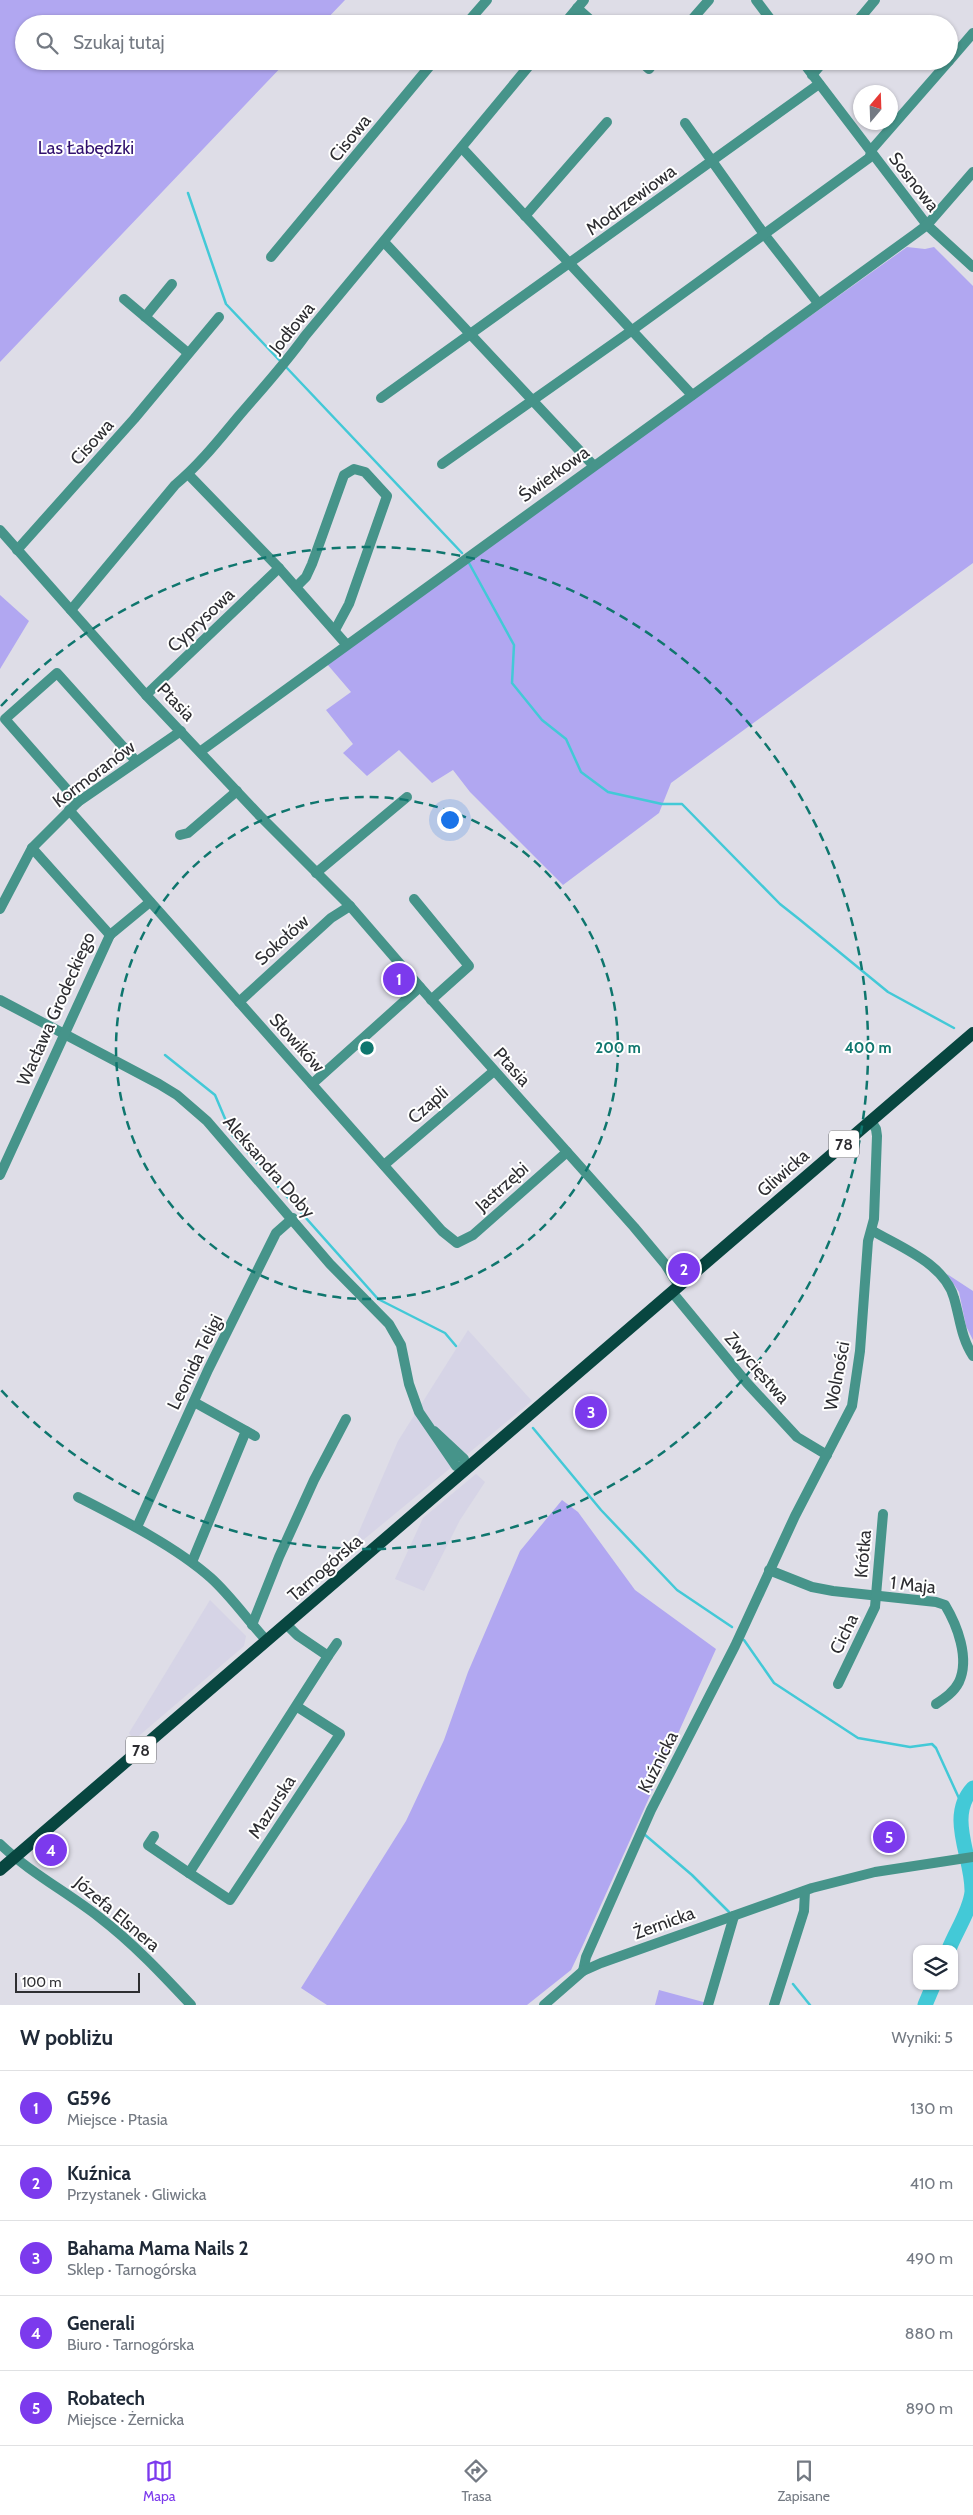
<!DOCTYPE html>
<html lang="pl">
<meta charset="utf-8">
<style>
:root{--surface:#fff;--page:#f6f6f7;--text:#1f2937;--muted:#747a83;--line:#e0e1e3;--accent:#7c3aed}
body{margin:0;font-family:Cabin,sans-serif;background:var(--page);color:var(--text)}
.controls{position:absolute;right:15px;bottom:15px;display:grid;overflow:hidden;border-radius:10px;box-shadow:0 1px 4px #0004}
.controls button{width:45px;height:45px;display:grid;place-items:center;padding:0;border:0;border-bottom:1px solid var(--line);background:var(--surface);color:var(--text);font:25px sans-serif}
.compass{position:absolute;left:853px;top:85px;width:45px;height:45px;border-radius:50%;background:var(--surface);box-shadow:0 1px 4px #0004;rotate:19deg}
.scale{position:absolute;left:15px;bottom:12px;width:125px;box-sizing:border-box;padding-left:5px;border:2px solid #2e2e32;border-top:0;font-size:14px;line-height:18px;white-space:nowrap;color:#2e2e32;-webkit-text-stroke:4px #fff;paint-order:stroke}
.you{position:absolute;left:449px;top:819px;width:18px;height:18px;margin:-12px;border:4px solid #fff;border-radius:50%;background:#1a73e8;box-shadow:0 0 0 8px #1a73e833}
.badge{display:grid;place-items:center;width:32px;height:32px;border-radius:50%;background:var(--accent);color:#fff;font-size:16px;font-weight:700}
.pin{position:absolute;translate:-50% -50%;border:2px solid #fff;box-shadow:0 1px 5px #0006}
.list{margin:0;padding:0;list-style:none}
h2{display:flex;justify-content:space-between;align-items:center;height:65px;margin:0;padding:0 20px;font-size:21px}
h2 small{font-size:16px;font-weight:400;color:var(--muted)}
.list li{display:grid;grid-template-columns:32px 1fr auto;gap:15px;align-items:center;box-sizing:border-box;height:75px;padding:0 20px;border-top:1px solid var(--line)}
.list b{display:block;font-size:19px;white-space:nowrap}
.list p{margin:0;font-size:16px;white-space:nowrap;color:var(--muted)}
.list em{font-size:16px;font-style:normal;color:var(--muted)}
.icon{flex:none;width:28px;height:28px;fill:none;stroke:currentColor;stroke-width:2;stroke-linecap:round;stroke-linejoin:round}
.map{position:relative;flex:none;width:973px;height:2005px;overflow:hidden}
.search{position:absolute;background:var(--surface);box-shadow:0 1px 4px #0004;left:15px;right:15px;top:15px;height:55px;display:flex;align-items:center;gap:12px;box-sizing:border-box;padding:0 18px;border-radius:28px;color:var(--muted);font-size:19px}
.sheet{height:440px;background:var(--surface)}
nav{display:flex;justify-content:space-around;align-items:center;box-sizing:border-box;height:70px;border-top:1px solid var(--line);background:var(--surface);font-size:14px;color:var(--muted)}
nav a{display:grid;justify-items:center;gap:2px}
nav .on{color:var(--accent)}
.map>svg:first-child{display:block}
.built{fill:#d6d4e6}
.green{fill:#b1a7f1}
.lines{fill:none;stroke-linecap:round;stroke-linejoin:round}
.stream{stroke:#43c9d7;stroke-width:2.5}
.river{stroke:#43c9d7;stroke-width:15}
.minor{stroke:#46948a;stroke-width:10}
.major{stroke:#084640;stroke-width:12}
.ring{fill:none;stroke:#0f766e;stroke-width:2.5;stroke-dasharray:9 6}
.labels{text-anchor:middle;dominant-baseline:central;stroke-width:4;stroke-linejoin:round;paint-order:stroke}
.shield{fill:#fff;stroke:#6d6d70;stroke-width:1}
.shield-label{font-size:16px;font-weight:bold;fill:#2e2e32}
.street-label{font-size:18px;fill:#2e2e32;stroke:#fff}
.park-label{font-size:18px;fill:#31116e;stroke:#fff}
.centre{fill:#0f766e;stroke:#fff;stroke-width:2.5}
.ring-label{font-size:15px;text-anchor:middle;font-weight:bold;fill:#0f766e;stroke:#fff;stroke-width:4;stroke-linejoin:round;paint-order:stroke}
</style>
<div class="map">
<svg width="973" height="2005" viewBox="0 0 973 2005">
<rect width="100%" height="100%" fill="#dedde7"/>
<!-- built -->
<g class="built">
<polygon points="468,1330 532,1401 351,1550 398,1441"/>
<polygon points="476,1474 485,1482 460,1520 424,1591 395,1579 423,1518"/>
<polygon points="210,1600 246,1636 244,1646 134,1740 129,1733"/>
</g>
<!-- green -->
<g class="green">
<polygon points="0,0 345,0 322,24 24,24 24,61 287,61 0,362"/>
<polygon points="907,247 925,249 934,247 973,286 973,563 671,783 659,813 563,885 470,792 453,770 432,783 399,750 367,776 343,753 353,744 326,710 351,692 327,664 329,660"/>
<polygon points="0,595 29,621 0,669"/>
<polygon points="947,1274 973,1291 973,1340 966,1326 959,1292"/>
<polygon points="562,1500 578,1512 635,1590 716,1649 582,1947 571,1970 527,2005 327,2005 301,1988 406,1821 444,1740 468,1672 520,1551"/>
<polygon points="659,1990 707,2003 706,2005 655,2005"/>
</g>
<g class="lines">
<!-- stream -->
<g class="stream">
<polyline points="188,193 226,304 281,362"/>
<polyline points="286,367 462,553"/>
<polyline points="469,563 514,645 512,683 542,720 566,739 581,772 608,792 662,804 682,804 780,904 799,919 888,992 954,1028"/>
<polyline points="165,1055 215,1095 232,1135 378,1299 445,1333 456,1346"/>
<polyline points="533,1428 601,1510 677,1590 732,1627"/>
<polyline points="744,1640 774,1683 858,1738 910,1747 932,1744 936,1748 963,1807"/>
<polyline points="644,1834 692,1875 729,1912"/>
<polyline points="793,1984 810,2005"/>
</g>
<!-- river -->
<g class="river">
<path d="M 949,1949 C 956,1931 970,1911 972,1892 C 973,1858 946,1817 973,1788"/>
<polyline points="925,2005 933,1986"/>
</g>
<!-- minor -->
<g class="minor">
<polyline points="756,0 774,24"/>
<polyline points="577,8 595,24"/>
<polyline points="466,24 487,0"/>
<polyline points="564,24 584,0"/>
<polyline points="688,24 709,0"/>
<polyline points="855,24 875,0"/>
<polyline points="640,61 649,69 655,61"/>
<polyline points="802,61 927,225 973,267"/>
<polyline points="949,61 973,33"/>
<polyline points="812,75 824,61"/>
<polyline points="685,123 764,234 818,303"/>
<polyline points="462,148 692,395"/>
<polyline points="525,216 607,122"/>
<polyline points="384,242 593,465"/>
<polyline points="271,257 434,61"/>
<polyline points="124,299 188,353"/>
<polyline points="145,317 172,284"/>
<polyline points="381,398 819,84"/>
<polyline points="442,464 631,331 869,158 873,148 949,61"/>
<polyline points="188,474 279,568 346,644"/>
<polyline points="0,530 146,695 260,816 350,906 420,987 634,1227 665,1264 679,1286"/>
<polyline points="17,550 134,419 219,317"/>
<polyline points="296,587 306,577 312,564 344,475 354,469 365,472 387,496 349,604 335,630"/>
<path d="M 71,610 L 175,485 C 199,465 218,441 238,417 C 261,390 285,364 305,336 L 533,61"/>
<polyline points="146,695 279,568"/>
<polyline points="201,751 915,234 927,225 973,172"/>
<polyline points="78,802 5,719 57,673 136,761"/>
<polyline points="69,810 442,1231 457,1243 473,1235 567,1152"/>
<polyline points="180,835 188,833 237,791"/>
<polyline points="32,848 110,935"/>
<polyline points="316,873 407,797"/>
<polyline points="414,899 469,966 431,1000"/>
<polyline points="0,909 32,848 78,802 181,731"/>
<polyline points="110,935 150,902"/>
<polyline points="0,1000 159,1084 177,1095 207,1121 330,1264 389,1324 401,1345 409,1384 419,1412 456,1466 465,1469 464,1459 434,1431"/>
<polyline points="239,1002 331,918 350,906"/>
<polyline points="312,1084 420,987"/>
<polyline points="384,1165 494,1071"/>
<polyline points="0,1175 110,935"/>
<path d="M 873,1231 C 900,1247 945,1264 954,1298 C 960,1318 961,1338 973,1356"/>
<polyline points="672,1292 747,1383 797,1437 827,1455"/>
<polyline points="194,1402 255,1436"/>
<path d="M 78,1497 C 121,1519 175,1546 211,1578 C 232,1597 248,1621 267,1641"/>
<polyline points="137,1527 208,1370 276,1233 293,1218"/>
<polyline points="192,1562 246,1431"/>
<path d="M 769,1570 L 812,1587 L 833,1591 L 936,1602 L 945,1605 C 957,1625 970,1658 959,1682 C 954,1692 945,1698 936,1704"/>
<polyline points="286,1624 297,1635 328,1656 189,1873 230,1900 340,1734 296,1706"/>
<polyline points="252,1625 279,1557 314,1480 346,1419"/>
<polyline points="328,1656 337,1643"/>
<polyline points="838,1684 875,1607 883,1514"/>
<polyline points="154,1836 148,1845 189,1873"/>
<path d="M 0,1844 C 29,1872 67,1892 99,1917 C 133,1943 162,1974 191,2005"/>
<polyline points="583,1971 586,1957 651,1810 735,1646 795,1516 852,1406 860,1351 868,1241 874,1219 877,1136 876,1129 871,1121"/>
<polyline points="544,2005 583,1971 601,1963 812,1888 875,1872 973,1857"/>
<polyline points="708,2005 734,1916"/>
<polyline points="774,2005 804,1911 805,1891"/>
</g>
<!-- major -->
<polyline class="major" points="0,1870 973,1033"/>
</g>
<!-- distance rings -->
<g class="ring">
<circle cx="367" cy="1048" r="251"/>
<path d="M1 706A501 501 0 1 1 1 1390"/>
</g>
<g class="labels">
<!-- shield labels -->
<g class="shield">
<rect x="829" y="1130.5" width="30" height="27" rx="4"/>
<rect x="126" y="1736.5" width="30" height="27" rx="4"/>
</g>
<g class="shield-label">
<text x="844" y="1144">78</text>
<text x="141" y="1750">78</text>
</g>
<!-- street labels -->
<g class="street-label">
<text transform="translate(350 138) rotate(-51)">Cisowa</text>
<text transform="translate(914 182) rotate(52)">Sosnowa</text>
<text transform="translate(631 200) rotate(-36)">Modrzewiowa</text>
<text transform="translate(292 328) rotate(-51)">Jodłowa</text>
<text transform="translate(92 442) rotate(-48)">Cisowa</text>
<text transform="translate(554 474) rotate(-36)">Świerkowa</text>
<text transform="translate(201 620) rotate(-43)">Cyprysowa</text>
<text transform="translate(176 702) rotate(46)">Ptasia</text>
<text transform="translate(94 774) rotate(-37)">Kormoranów</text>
<text transform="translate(282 940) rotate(-42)">Sokołów</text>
<text transform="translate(56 1009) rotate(-66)">Wacława Grodeckiego</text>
<text transform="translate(297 1043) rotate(48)">Słowików</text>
<text transform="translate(512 1067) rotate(48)">Ptasia</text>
<text transform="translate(428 1105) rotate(-41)">Czapli</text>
<text transform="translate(269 1167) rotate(49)">Aleksandra Doby</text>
<text transform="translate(783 1173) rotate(-41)">Gliwicka</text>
<text transform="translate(502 1187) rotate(-42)">Jastrzębi</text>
<text transform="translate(195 1362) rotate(-64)">Leonida Teligi</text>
<text transform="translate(757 1368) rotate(49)">Zwycięstwa</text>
<text transform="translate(837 1376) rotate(-79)">Wolności</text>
<text transform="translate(863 1554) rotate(-85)">Krótka</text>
<text transform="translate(325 1568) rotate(-41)">Tarnogórska</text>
<text transform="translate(913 1585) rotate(6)">1 Maja</text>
<text transform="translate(844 1634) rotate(-64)">Cicha</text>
<text transform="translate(658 1762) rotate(-63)">Kuźnicka</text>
<text transform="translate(272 1807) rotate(-57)">Mazurska</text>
<text transform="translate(117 1914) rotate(40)">Józefa Elsnera</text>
<text transform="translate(664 1923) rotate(-20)">Żernicka</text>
</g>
<!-- park labels -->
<g class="park-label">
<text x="86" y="148">Las Łabędzki</text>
</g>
</g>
<circle cx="367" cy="1048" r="8" class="centre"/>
<g class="ring-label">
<text x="618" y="1053">200 m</text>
<text x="868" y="1053">400 m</text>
</g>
</svg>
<div class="controls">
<button><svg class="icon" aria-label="layers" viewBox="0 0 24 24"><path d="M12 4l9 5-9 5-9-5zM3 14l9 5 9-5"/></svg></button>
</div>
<svg class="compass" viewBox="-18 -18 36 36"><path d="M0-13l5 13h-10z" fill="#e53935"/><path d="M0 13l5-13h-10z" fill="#747a83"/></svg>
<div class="scale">100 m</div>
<div class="you"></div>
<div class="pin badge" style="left:399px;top:979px">1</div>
<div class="pin badge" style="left:684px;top:1269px">2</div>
<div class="pin badge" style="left:591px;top:1412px">3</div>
<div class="pin badge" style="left:51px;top:1850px">4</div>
<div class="pin badge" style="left:889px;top:1837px">5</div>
<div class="search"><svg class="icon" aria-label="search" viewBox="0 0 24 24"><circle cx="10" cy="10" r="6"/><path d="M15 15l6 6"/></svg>Szukaj tutaj</div>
</div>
<section class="sheet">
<h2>W pobliżu<small>Wyniki: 5</small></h2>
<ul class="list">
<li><span class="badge">1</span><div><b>G596</b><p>Miejsce · Ptasia</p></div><em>130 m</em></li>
<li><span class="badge">2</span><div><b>Kuźnica</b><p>Przystanek · Gliwicka</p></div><em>410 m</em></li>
<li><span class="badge">3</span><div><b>Bahama Mama Nails 2</b><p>Sklep · Tarnogórska</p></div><em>490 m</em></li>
<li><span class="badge">4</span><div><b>Generali</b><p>Biuro · Tarnogórska</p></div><em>880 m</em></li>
<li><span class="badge">5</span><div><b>Robatech</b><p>Miejsce · Żernicka</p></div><em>890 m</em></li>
</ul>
</section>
<nav>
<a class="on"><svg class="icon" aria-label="map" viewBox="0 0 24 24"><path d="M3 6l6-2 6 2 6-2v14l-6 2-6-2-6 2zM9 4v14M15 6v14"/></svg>Mapa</a>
<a><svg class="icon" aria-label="directions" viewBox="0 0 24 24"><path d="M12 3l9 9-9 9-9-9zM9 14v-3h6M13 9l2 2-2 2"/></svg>Trasa</a>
<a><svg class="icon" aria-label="saved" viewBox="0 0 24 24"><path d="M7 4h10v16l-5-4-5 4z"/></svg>Zapisane</a>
</nav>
